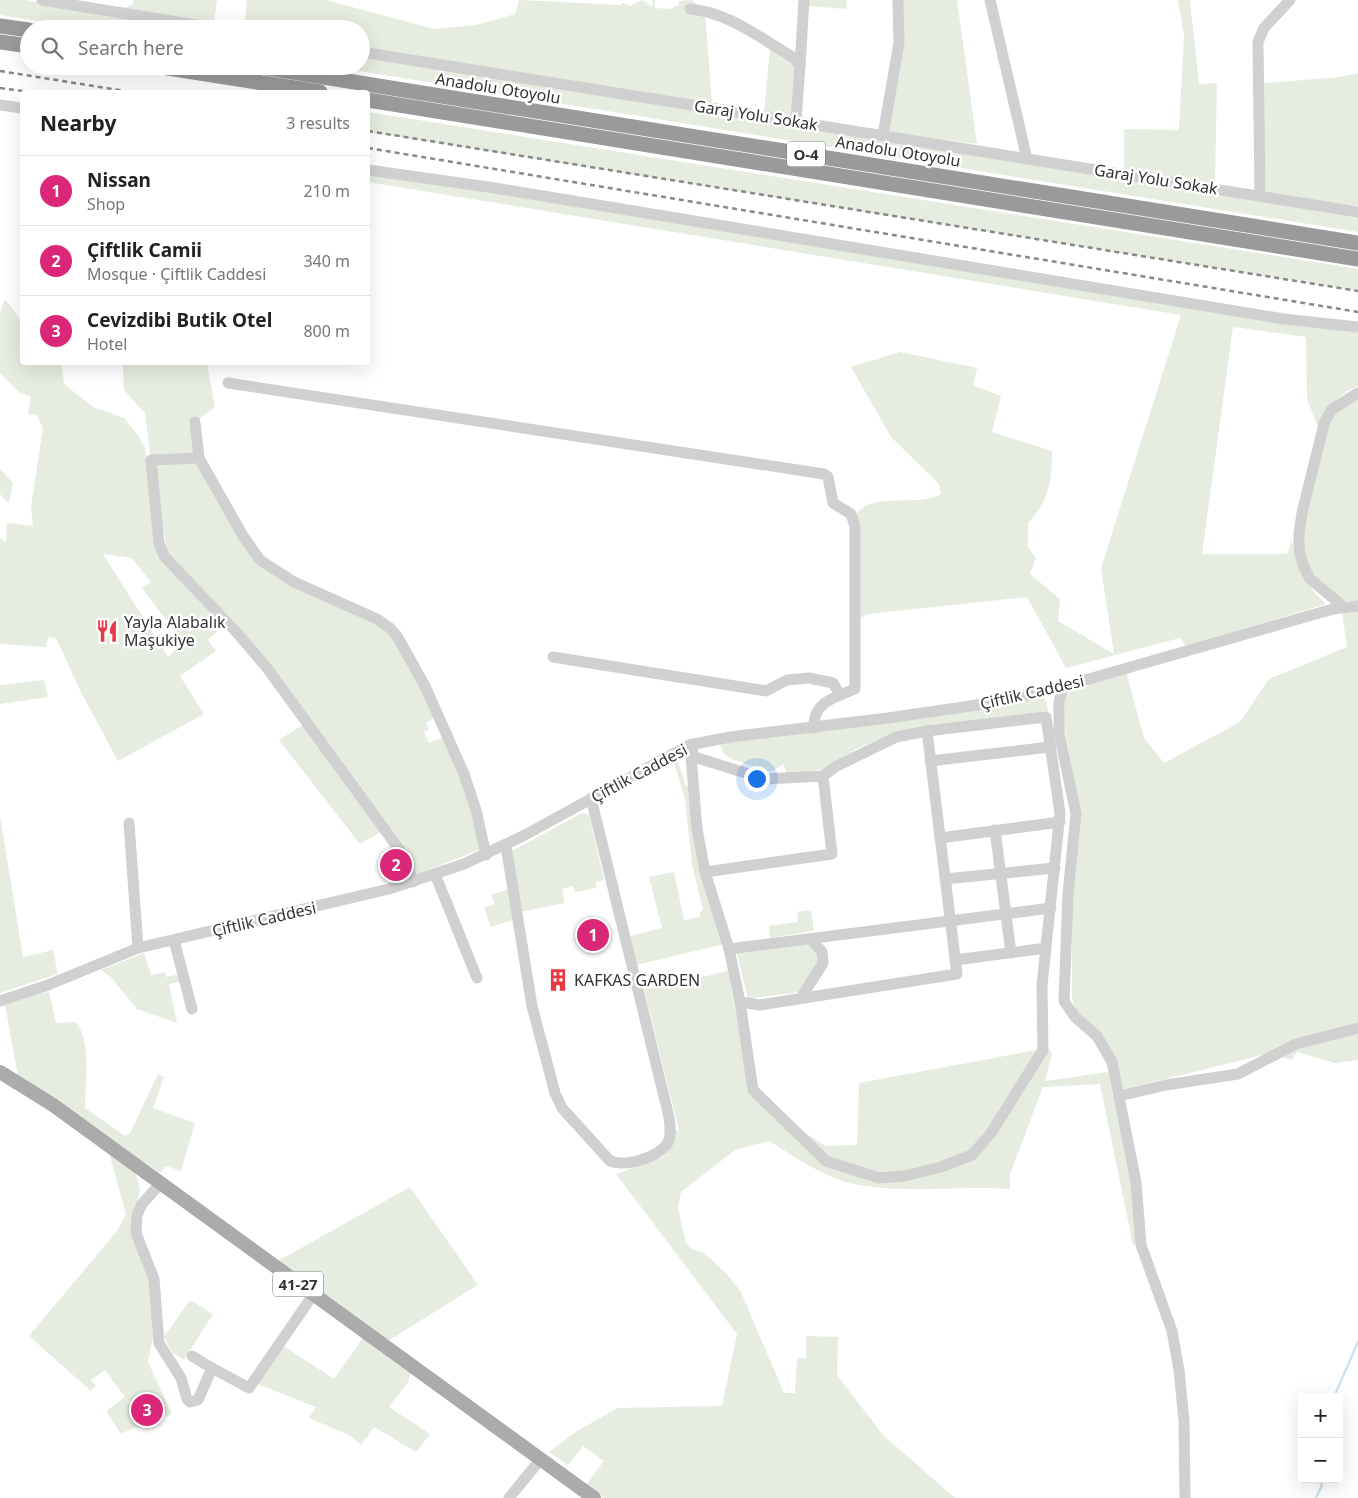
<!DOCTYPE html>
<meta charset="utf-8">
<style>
:root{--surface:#fff;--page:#f2f2f2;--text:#222;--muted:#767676;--line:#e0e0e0;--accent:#db2777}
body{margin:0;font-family:"Noto Sans",sans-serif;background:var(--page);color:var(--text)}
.controls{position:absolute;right:15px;bottom:15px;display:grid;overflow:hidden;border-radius:5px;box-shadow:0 5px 20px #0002}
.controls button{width:45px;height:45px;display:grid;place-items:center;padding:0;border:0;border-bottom:1px solid var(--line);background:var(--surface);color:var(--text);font:25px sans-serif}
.you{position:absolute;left:756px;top:778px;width:18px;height:18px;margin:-12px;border:4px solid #fff;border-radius:50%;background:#1a73e8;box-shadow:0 0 0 8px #1a73e833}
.badge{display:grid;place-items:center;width:32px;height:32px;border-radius:50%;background:var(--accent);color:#fff;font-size:16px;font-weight:700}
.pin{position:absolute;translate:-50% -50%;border:2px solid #fff;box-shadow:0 1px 5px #0006}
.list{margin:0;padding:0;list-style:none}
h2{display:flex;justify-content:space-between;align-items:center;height:65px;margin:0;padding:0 20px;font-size:21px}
h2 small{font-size:16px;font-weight:400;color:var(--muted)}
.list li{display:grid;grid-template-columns:32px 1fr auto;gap:15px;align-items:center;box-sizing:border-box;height:70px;padding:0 20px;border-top:1px solid var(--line)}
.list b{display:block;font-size:19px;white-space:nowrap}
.list p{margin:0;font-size:16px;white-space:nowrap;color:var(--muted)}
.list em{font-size:16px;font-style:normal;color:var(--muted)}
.icon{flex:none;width:28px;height:28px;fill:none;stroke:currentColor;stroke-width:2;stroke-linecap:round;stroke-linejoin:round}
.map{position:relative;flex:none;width:1358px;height:1498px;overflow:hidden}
.search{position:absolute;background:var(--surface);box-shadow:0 5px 20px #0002;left:20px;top:20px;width:350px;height:55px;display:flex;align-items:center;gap:12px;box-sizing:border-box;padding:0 18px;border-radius:28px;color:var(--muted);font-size:19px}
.panel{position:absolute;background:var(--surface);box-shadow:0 5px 20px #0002;left:20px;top:90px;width:350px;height:275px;border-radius:5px}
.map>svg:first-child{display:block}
.green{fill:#e6ecdf;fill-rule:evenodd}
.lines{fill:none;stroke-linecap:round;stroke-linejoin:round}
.stream{stroke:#cfe2ee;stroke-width:2.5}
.minor{stroke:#d0d0d0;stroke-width:11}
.major{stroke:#ababab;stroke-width:14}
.highway{stroke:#9a9a9a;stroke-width:15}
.rail{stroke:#888;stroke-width:2.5;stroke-dasharray:5 4;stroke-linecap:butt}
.labels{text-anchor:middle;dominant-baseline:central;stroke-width:5;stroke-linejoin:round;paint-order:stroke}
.shield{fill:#fff;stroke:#707070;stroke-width:1}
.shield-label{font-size:15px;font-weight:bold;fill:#333}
.street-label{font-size:16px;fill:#333;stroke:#fff}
.poi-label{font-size:16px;fill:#333;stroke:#fff;text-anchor:start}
</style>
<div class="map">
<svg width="1358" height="1498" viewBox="0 0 1358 1498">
<rect width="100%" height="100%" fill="#fff"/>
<!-- green -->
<g class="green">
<polygon points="0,0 25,0 204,29 91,29 0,15"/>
<polygon points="133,0 217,0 214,23 125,8 133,4"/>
<polygon points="247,0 326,0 434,29 476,25 515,14 519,0 620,5 623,3 631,6 642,0 653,7 652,0 655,0 655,8 670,9 679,5 679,1 692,0 705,11 712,104 361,49 361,29 244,29"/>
<polygon points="807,0 847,0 846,9 806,6"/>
<polygon points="892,0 957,0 977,144 882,131 896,29"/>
<polygon points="1178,0 1190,0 1199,84 1217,83 1215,185 1124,171 1124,129 1179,130 1184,35"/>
<polygon points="770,48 797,65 793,114 790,117 764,112"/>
<polygon points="361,54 1358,213 1358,232 328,66 361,66"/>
<polygon points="1358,73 1358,206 1289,198 1266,193 1254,84 1340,77"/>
<polygon points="368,112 1358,269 1358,291 368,132"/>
<path d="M 368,169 L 1277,321 L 1284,325 L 1302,324 L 1358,328 L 1358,386 C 1336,395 1330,407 1318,427 L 1307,400 L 1306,337 L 1233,327 L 1202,554 L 1287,554 L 1292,540 C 1295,568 1306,585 1326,604 L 1186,646 L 1180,638 L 1066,668 L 1027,597 L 868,614 L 860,618 L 852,523 C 855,519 857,512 861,509 C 881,493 919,507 941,494 L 939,484 L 891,437 L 851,367 L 900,352 L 977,368 L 973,385 L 1001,396 L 992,432 L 1052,451 C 1052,481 1049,501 1028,523 L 1028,547 L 1036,558 L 1030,574 L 1060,599 L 1058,621 L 1114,654 L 1101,568 L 1181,315 L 368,182 Z"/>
<path d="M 5,299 L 22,322 L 22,362 L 58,363 L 62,366 L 64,384 L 93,407 L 124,418 L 138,435 L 145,448 L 156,547 L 225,624 L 208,640 L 216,651 L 180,676 L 204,714 L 118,761 L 81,692 L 56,638 L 48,637 L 46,647 L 0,644 L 0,538 L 6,542 L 7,523 L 33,526 L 31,507 L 43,428 L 37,415 L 28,414 L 31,396 L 20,393 L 0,373 L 0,313 ZM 103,554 L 132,558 L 151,582 L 142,588 L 175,632 L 178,646 L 168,657 Z"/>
<polygon points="123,363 207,363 215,407 195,422 199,458 151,460 145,413 124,390"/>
<polygon points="1358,396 1358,601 1346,601 1330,593 1305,566 1301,537 1328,428 1334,412"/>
<polygon points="154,463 198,464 257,560 364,616 393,635 436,717 426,723 429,729 424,732 429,743 442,738 460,775 481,849 415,875 340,761 167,552"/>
<polygon points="0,469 13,483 9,503 0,494"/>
<polygon points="1358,609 1358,1060 1335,1063 1297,1052 1292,1060 1270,1053 1125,1089 1121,1087 1110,1048 1076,1013 1072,997 1072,911 1079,808 1064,725 1065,693 1071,687 1125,668 1144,738 1164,763 1240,722 1269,679 1347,647 1342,612"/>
<polygon points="44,680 48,697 0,704 0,685"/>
<polygon points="1045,698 1049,714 894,732 856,749 825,769 787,774 783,764 771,772 732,759 723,753 719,740"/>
<polygon points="304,724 381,832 360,844 279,740"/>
<polygon points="677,758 686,786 693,785 691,823 698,865 724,944 636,965 630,936 662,928 649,877 674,872 684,920 700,917 700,912 703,910 692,864 685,799 673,759"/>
<polygon points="582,813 589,815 604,880 596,882 596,888 575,892 573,886 562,889 565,903 520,912 510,852"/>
<polygon points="0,815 23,957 53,950 58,974 0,993"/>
<polygon points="508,889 513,920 491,927 484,908 495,904 491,895"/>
<polygon points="811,910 814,931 770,938 769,926 798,922 797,912"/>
<polygon points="807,942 821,958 799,992 748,999 737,953"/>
<polygon points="144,953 151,975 165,972 166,977 179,974 181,981 169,984 177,1023 137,1009 110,976 101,970"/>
<path d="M 728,971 L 748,1081 L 805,1133 L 826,1146 L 857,1145 L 859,1083 L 1047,1048 L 1052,1053 L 1045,1081 L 1108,1072 L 1132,1188 L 1136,1244 L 1133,1245 L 1100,1084 L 1043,1087 L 1010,1174 L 1010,1189 C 957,1185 902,1195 850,1183 C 821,1176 794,1156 769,1141 L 735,1150 L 681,1192 L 678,1208 L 686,1243 L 692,1249 L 704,1253 L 726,1273 L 741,1292 L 784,1393 L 795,1393 L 797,1358 L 806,1358 L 806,1336 L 838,1337 L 837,1375 L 883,1435 L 955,1498 L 603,1498 L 586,1485 L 604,1461 L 583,1446 L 568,1465 L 549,1452 L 577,1431 L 618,1408 L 722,1406 L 737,1334 L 616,1174 L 663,1157 L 676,1137 L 674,1131 L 679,1130 L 644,990 Z"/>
<path d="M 49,991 L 56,1023 L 76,1022 C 92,1044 85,1081 85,1108 L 125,1136 L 130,1133 L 158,1074 L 164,1077 L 153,1108 L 195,1123 L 181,1171 L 166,1166 L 160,1173 L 18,1076 L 5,1005 Z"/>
<polygon points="108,1149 133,1169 137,1178 140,1190 132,1225 132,1239 152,1282 154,1331 148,1362 172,1414 166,1417 160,1402 156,1403 151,1393 129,1402 137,1422 154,1416 156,1421 138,1428 135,1427 121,1434 106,1411 125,1397 105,1370 91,1380 96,1386 91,1391 29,1336 117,1231 126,1214"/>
<polygon points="410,1187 478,1285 386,1342 278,1261"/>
<polygon points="190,1300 213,1314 184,1360 172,1352 164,1337"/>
<polygon points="363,1338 411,1372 408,1382 389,1407 430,1434 416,1452 374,1427 361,1445 351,1436 309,1418 316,1407 257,1384 282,1345 334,1379"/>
</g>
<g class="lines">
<!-- stream -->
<g class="stream">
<polyline points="1334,1397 1358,1342"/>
<polyline points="1316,1498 1322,1485 1318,1479"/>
</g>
<!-- minor -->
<g class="minor">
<polyline points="42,0 221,29"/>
<polyline points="990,0 1027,159"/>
<path d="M 690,9 C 728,12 762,39 794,58 L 800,66 L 796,121"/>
<polyline points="361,52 1358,212"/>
<polyline points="800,66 804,0"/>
<polyline points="0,105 22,108"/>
<polyline points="883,135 899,43 898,0"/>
<polyline points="368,170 495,188 1284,319 1358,327"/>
<polyline points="1260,195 1258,42 1264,28 1290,0"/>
<path d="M 228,383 L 824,474 L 828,477 L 833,503 L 851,514 L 855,527 L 855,689 C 835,697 812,703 814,728"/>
<polyline points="195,422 199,458 243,536 260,560 294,582 377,619 390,628 397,636 425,686 464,774 476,810 486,855"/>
<polyline points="199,458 151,460 159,543 164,556 238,634 267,668 404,856 413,882"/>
<polyline points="1344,607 1310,579 1303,565 1299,550 1299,533 1302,513 1324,424 1331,410 1358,393"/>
<polyline points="553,657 766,691 787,680 809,678 833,683 840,695"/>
<polyline points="1063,686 1059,702 1059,733 1076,814 1068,894 1064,1001 1075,1017 1097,1036 1112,1062 1136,1182 1141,1245 1172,1331 1179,1370 1184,1421 1185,1498"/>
<polyline points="691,756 765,779 823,776 835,767 896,737 927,731 957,974 760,1005 740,1002 729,949 705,872 697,829 691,756 694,744"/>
<polyline points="930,761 1050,747"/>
<polyline points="129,823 138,948"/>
<polyline points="995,830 1011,953"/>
<polyline points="940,838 1060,822"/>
<path d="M 506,846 L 532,1006 L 555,1093 L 562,1108 L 610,1161 C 626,1167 657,1158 667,1144 C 672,1137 670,1125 669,1117 L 591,798"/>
<polyline points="705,872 832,854 823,776"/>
<polyline points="435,874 477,978"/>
<polyline points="945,879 1055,868"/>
<polyline points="174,940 192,1009"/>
<polyline points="729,949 1051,908"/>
<polyline points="955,960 1046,948"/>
<polyline points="801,998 823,963 822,952 811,939"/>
<polyline points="0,1001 48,985 138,948 389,889 464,864 525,835 689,745 730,737 888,718 977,705 1040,693 1333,609 1358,606"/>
<polyline points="740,1002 753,1090 826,1161 879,1178 905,1176 941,1167 972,1155 991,1133 1043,1050 1042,985 1060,813 1046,717 927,731"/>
<polyline points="1119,1096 1166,1085 1238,1074 1296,1044 1358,1028"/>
<polyline points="161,1183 142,1204 137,1215 136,1233 154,1279 159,1343 181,1378 187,1399 190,1402 198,1400 212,1368 249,1388 313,1295"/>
<polyline points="192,1356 212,1368"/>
<polyline points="509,1498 540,1460"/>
</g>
<!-- major -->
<polyline class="major" points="0,1072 53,1105 594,1498"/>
<!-- highway -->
<g class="highway">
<polyline points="0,26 29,30"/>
<polyline points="0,42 29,46"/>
<polyline points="155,66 320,92"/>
<polyline points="254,66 1358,243"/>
<polyline points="368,100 1358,259"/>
</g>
<!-- rail -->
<g class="rail">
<polyline points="0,71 131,92"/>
<polyline points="0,88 30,92"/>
<polyline points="368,131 1358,291"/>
<polyline points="368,148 1358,312"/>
</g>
</g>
<!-- icons -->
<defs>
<symbol id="restaurant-bare" viewBox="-9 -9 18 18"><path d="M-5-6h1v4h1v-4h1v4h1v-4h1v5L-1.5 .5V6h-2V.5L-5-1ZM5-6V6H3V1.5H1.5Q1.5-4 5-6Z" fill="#e63946" stroke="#fff" stroke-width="2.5" paint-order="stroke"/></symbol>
<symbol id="building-bare" viewBox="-9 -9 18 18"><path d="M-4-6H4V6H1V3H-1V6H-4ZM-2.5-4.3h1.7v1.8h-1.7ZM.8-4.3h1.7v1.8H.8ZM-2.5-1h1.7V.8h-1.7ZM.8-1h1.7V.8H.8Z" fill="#e63946" stroke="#fff" stroke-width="2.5" paint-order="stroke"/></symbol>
</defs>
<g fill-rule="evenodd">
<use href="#restaurant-bare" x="91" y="615" width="32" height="32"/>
<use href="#building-bare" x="542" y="964" width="32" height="32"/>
</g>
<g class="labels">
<!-- shield labels -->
<g class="shield">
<rect x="787" y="141.5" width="38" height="25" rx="4"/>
<rect x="273" y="1271.5" width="50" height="25" rx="4"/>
</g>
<g class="shield-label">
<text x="806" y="154">O-4</text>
<text x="298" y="1284">41-27</text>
</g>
<!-- street labels -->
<g class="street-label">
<text transform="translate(498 88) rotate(9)">Anadolu Otoyolu</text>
<text transform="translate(756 115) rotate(9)">Garaj Yolu Sokak</text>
<text transform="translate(898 151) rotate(9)">Anadolu Otoyolu</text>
<text transform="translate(1156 179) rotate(9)">Garaj Yolu Sokak</text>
<text transform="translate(1032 692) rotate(-13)">Çiftlik Caddesi</text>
<text transform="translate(639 773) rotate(-28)">Çiftlik Caddesi</text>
<text transform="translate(264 919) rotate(-13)">Çiftlik Caddesi</text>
</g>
<!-- poi labels -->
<g class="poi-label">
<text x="124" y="622">Yayla Alabalık<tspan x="124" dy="18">Maşukiye</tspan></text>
<text x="574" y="980">KAFKAS GARDEN</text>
</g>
</g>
</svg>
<div class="controls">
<button>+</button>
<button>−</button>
</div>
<div class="you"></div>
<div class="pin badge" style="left:593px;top:935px">1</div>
<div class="pin badge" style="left:396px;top:865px">2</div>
<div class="pin badge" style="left:147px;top:1410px">3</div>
<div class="search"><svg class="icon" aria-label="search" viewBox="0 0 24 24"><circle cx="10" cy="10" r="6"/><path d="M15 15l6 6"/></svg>Search here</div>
<section class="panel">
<h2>Nearby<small>3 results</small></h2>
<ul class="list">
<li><span class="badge">1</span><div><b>Nissan</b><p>Shop</p></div><em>210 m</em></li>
<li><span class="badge">2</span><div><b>Çiftlik Camii</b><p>Mosque · Çiftlik Caddesi</p></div><em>340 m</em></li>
<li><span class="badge">3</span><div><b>Cevizdibi Butik Otel</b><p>Hotel</p></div><em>800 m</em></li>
</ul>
</section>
</div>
